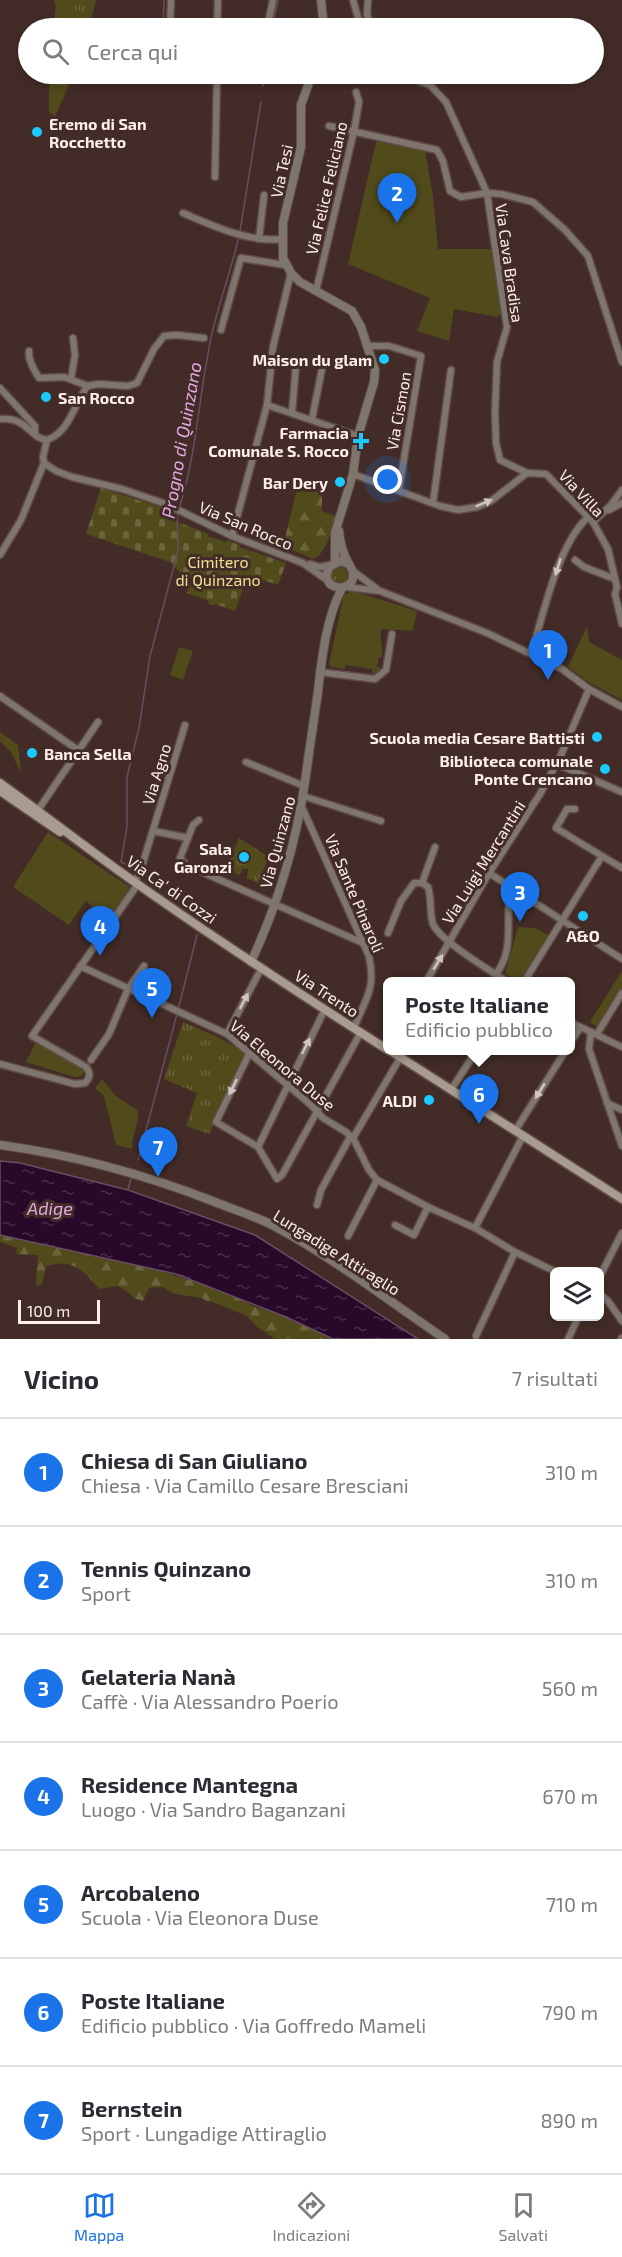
<!DOCTYPE html>
<html lang="it">
<meta charset="utf-8">
<style>
:root{--surface:#fff;--page:#f2f2f3;--text:#2b2b33;--muted:#7c7c81;--line:#e1e1e2;--accent:#1a73e8}
body{margin:0;font-family:"Exo 2",sans-serif;background:var(--page);color:var(--text)}
.controls{position:absolute;right:18px;bottom:18px;display:grid;overflow:hidden;border-radius:9px;box-shadow:0 3px 9px #0003}
.controls button{width:54px;height:54px;display:grid;place-items:center;padding:0;border:0;border-bottom:2px solid var(--line);background:var(--surface);color:var(--text);font:30px sans-serif}
.scale{position:absolute;left:18px;bottom:15px;width:82px;box-sizing:border-box;padding-left:6px;border:3px solid #feefeb;border-top:0;font-size:16px;line-height:21px;white-space:nowrap;color:#feefeb;-webkit-text-stroke:4px #432c27;paint-order:stroke}
.you{position:absolute;left:388px;top:480px;width:21px;height:21px;margin:-15px;border:4px solid #fff;border-radius:50%;background:#1a73e8;box-shadow:0 0 0 9px #1a73e833}
.badge{display:grid;place-items:center;width:39px;height:39px;border-radius:50%;background:var(--accent);color:#fff;font-size:20px;font-weight:700}
.pin{position:absolute;translate:-50% -50px;filter:drop-shadow(0 2px 3px #0008)}
.pin::after{content:'';position:absolute;top:32px;width:21px;height:18px;background:inherit;clip-path:polygon(0 0,100% 0,50% 100%)}
.popup{position:absolute;left:383px;top:977px;width:192px;height:78px;box-sizing:border-box;display:grid;place-content:center;border-radius:9px;background:var(--surface);filter:drop-shadow(0 2px 4px #0005);font-size:20px;white-space:nowrap;color:var(--muted)}
.popup b{font-size:22px;color:var(--text)}
.popup::after{content:'';position:absolute;left:50%;top:100%;margin-left:-12px;border:12px solid transparent;border-top-color:var(--surface)}
.list{margin:0;padding:0;list-style:none}
h2{display:flex;justify-content:space-between;align-items:center;height:78px;margin:0;padding:0 24px;font-size:26px}
h2 small{font-size:20px;font-weight:400;color:var(--muted)}
.list li{display:grid;grid-template-columns:39px 1fr auto;gap:18px;align-items:center;box-sizing:border-box;height:108px;padding:0 24px;border-top:2px solid var(--line)}
.list b{display:block;font-size:22px;white-space:nowrap}
.list p{margin:0;font-size:20px;white-space:nowrap;color:var(--muted)}
.list em{font-size:20px;font-style:normal;color:var(--muted)}
.icon{flex:none;width:33px;height:33px;fill:none;stroke:currentColor;stroke-width:2;stroke-linecap:round;stroke-linejoin:round}
.map{position:relative;flex:none;width:622px;height:1339px;overflow:hidden}
.search{position:absolute;background:var(--surface);box-shadow:0 3px 9px #0003;left:18px;right:18px;top:18px;height:66px;display:flex;align-items:center;gap:15px;box-sizing:border-box;padding:0 21px;border-radius:33px;color:var(--muted);font-size:22px}
.sheet{height:834px;background:var(--surface)}
nav{display:flex;justify-content:space-around;align-items:center;box-sizing:border-box;height:84px;border-top:2px solid var(--line);background:var(--surface);font-size:16px;color:var(--muted)}
nav a{display:grid;justify-items:center;gap:3px}
nav .on{color:var(--accent)}
.map>svg:first-child{display:block}
.grass{fill:url(#grass-tufts)}
.forest{fill:url(#forest-firs)}
.cemetery{fill:url(#cemetery-stones)}
.park{fill:#514a1b}
.water{fill:url(#water-ripples);stroke:#684e64;stroke-width:1.5}
.lines{fill:none;stroke-linecap:round;stroke-linejoin:round}
.stream{stroke:#684e64;stroke-width:1.5}
.minor-casing{stroke:#614b46;stroke-width:9}
.tertiary-casing{stroke:#614b46;stroke-width:10}
.secondary-casing{stroke:#614b46;stroke-width:11}
.minor{stroke:#7e766e;stroke-width:6}
.tertiary{stroke:#7e766e;stroke-width:8}
.secondary{stroke:#a89b8f;stroke-width:8}
.oneway{fill:#d1c5bf}
.poi-dot{fill:#1bc9fc;stroke:#432c27;stroke-width:2}
.labels{text-anchor:middle;dominant-baseline:central;stroke-width:6;stroke-linejoin:round;paint-order:stroke}
.poi-label{font-size:16px;font-weight:bold;fill:#feefeb;stroke:#432c27;text-anchor:end}
.street-label{font-size:16px;fill:#feefeb;stroke:#432c27}
.park-label{font-size:16px;fill:#ede08f;stroke:#432c27}
.water-label{font-size:18px;font-style:italic;fill:#e2a8e3;stroke:#432c27}
</style>
<div class="map">
<svg width="622" height="1339" viewBox="0 0 622 1339">
<defs>
<pattern id="grass-tufts" width="24" height="20" patternUnits="userSpaceOnUse" patternTransform="scale(1.5)"><rect width="24" height="20" fill="#514a1b"/><path d="M3 7l-1-3M5 7V3M7 7l1-3M15 17l-1-3M17 17v-4M19 17l1-3" fill="none" stroke="#6b643c"/></pattern>
<pattern id="forest-firs" width="22" height="20" patternUnits="userSpaceOnUse" patternTransform="scale(1.5)"><rect width="22" height="20" fill="#514a1b"/><path d="M5 1l3.5 6h-7zM16 11l3.5 6h-7z" fill="#6b643c"/></pattern>
<pattern id="cemetery-stones" width="16" height="16" patternUnits="userSpaceOnUse" patternTransform="scale(1.5)"><rect width="16" height="16" fill="#514a1b"/><path d="M2 7V4a2 2 0 0 1 4 0v3zM10 15v-3a2 2 0 0 1 4 0v3z" fill="#6b643c"/></pattern>
<pattern id="water-ripples" width="26" height="14" patternUnits="userSpaceOnUse" patternTransform="scale(1.5)"><rect width="26" height="14" fill="#28092a"/><path d="M2 4q2-2 4 0t4 0M15 11q2-2 4 0t4 0" fill="none" stroke="#482d49"/></pattern>
</defs>
<rect width="100%" height="100%" fill="#432c27"/>
<!-- grass -->
<g class="grass">
<polygon points="54,0 96,0 89,28 53,28 56,6"/>
<polygon points="49,74 74,74 55,116 49,112"/>
<circle cx="339" cy="575" r="9"/>
<polygon points="0,732 18,745 21,773 11,752 0,741"/>
<polygon points="239,838 269,857 258,883 246,878 249,869 243,868 240,875 225,869"/>
<polygon points="183,1022 218,1037 247,1054 209,1134 186,1126 197,1093 164,1079"/>
</g>
<!-- forest -->
<g class="forest">
<path d="M 298,485 L 322,491 L 322,511 L 335,516 C 331,531 328,552 313,559 L 283,546 Z"/>
<path d="M 0,1232 L 117,1257 L 189,1280 L 203,1281 L 255,1307 L 278,1314 L 334,1339 L 275,1339 L 257,1327 L 247,1316 L 213,1302 L 206,1301 L 202,1298 L 175,1294 L 162,1287 L 149,1288 L 143,1301 L 134,1298 L 128,1292 L 118,1286 L 99,1289 C 86,1273 72,1257 47,1266 C 43,1271 45,1280 40,1286 L 36,1285 L 38,1255 L 16,1254 L 17,1248 L 0,1242 Z"/>
</g>
<!-- cemetery -->
<polygon class="cemetery" points="101,488 173,511 179,514 178,522 209,534 208,536 226,542 227,540 240,545 240,547 286,563 278,585 248,575 235,611 215,604 214,606 208,604 209,601 187,593 190,583 170,562 86,534"/>
<!-- park -->
<g class="park">
<polygon points="377,138 425,150 433,197 438,249 493,249 501,315 498,315 498,317 454,309 449,341 417,331 430,298 348,264"/>
<path d="M 353,591 L 417,611 L 413,631 L 381,629 C 379,639 384,646 382,657 L 379,657 L 377,667 L 380,667 L 379,671 L 372,674 L 372,669 L 345,665 L 345,669 L 331,667 L 329,664 L 343,598 L 344,595 Z"/>
<polygon points="587,626 589,642 622,660 622,700 590,683 568,667"/>
<polygon points="179,647 193,651 183,680 170,675"/>
<polygon points="48,832 131,888 109,919 86,901 69,925 13,887"/>
<polygon points="518,927 535,928 550,936 521,981 505,974"/>
<polygon points="622,971 622,988 597,1027 590,1022"/>
<polygon points="36,1042 82,1067 84,1073 81,1076 74,1077 26,1062"/>
<path d="M 102,1079 L 116,1096 L 138,1111 C 139,1123 132,1136 132,1149 L 116,1145 L 104,1096 L 95,1088 Z"/>
</g>
<!-- water -->
<polygon class="water" points="0,1161 20,1163 128,1190 255,1235 418,1339 333,1339 286,1317 176,1274 0,1235"/>
<g class="lines">
<!-- stream -->
<g class="stream">
<polyline points="163,28 164,0"/>
<polyline points="272,28 278,0"/>
<polyline points="263,86 265,74"/>
<polyline points="240,231 261,102"/>
<path d="M 179,509 C 198,450 199,388 213,329 C 221,297 232,267 239,236"/>
<polyline points="138,870 121,862 127,827 127,777 139,728 150,656 178,551 177,513"/>
<path d="M 142,871 C 172,877 162,881 179,899 C 187,907 194,908 201,918"/>
<polyline points="178,1010 197,935"/>
<polyline points="138,1160 177,1014"/>
<polyline points="128,1189 131,1179"/>
</g>
<defs>
<g id="minor">
<polyline points="353,0 361,28"/>
<polyline points="368,0 367,14 371,28"/>
<polyline points="170,28 171,0"/>
<polyline points="217,28 218,0"/>
<polyline points="267,28 273,0"/>
<polyline points="400,74 430,85 446,102 487,193 507,327 497,362 495,413 496,443 500,460 527,473"/>
<polyline points="329,126 437,150 443,161 450,191 461,197 487,193 501,194 533,202 565,230 588,256 622,362"/>
<polyline points="215,177 217,74"/>
<path d="M 183,213 C 213,226 250,243 282,239"/>
<polyline points="259,239 264,195"/>
<polyline points="316,291 354,131 359,102 356,92"/>
<polyline points="221,330 241,258 285,265"/>
<polyline points="368,346 389,346 421,356 399,489"/>
<path d="M 29,351 C 28,360 34,370 39,378 L 64,377 L 88,386 L 98,384 L 128,386 L 137,383 L 154,349 L 164,336 L 177,335 L 204,338"/>
<polyline points="71,379 75,355 73,338"/>
<polyline points="0,388 35,426 35,433"/>
<polyline points="267,405 358,436"/>
<polyline points="292,413 296,365"/>
<path d="M 0,419 C 28,417 29,438 47,440 C 71,431 73,404 88,386"/>
<polyline points="312,419 324,359"/>
<polyline points="44,463 56,471 72,477 122,489 166,504 232,536 303,563 327,580"/>
<polyline points="353,474 440,506 458,510 477,507 491,501 527,473 546,474 593,522 608,549 617,587 615,594 622,624"/>
<polyline points="433,503 451,370"/>
<polyline points="609,510 622,503"/>
<polyline points="593,522 611,505 622,490"/>
<polyline points="232,536 267,405 273,347 291,273"/>
<polyline points="0,555 21,520 44,463 43,457 47,440"/>
<polyline points="575,560 584,567 615,579"/>
<polyline points="310,564 320,567 330,565"/>
<polyline points="353,571 377,589"/>
<polyline points="347,587 380,591 487,633 562,669 589,689 622,707"/>
<path d="M 531,654 C 544,613 557,547 587,518"/>
<polyline points="319,672 375,679 386,670 392,634"/>
<polyline points="0,696 78,750"/>
<polyline points="246,762 304,786"/>
<polyline points="557,764 622,792"/>
<polyline points="303,796 381,821"/>
<path d="M 301,805 L 369,956 C 376,990 366,997 354,1028"/>
<polyline points="575,809 567,809 556,828 602,856"/>
<polyline points="38,810 98,722"/>
<polyline points="153,831 188,838 193,825 199,820"/>
<polyline points="188,838 180,858 186,865 363,943"/>
<polyline points="489,873 622,959"/>
<polyline points="135,882 142,866 185,725"/>
<polyline points="422,883 435,847"/>
<path d="M 388,933 L 401,901 L 414,883 L 422,883 L 428,887 C 432,899 429,912 433,924 C 440,941 490,970 507,982"/>
<polyline points="80,966 227,1034 310,1104 323,1118 346,1132 353,1138 369,1170 377,1180 428,1207 475,1228 515,1252 556,1272"/>
<path d="M 496,974 C 516,948 504,918 511,888"/>
<polyline points="426,982 489,873 540,794 561,755 589,689"/>
<polyline points="524,982 602,856 622,868"/>
<polyline points="570,1022 622,1047"/>
<polyline points="591,1032 589,1049 622,1146"/>
<polyline points="227,1034 261,969"/>
<polyline points="597,1034 622,993"/>
<polyline points="570,1043 580,1028"/>
<polyline points="250,1052 216,1122 258,1147 277,1179 282,1175 361,1032"/>
<polyline points="91,1060 109,1034 128,989 144,966"/>
<path d="M 0,1064 L 75,1084 L 85,1083 C 90,1078 91,1073 86,1067 L 32,1036 L 138,884"/>
<polyline points="451,1090 477,1050"/>
<polyline points="607,1103 622,1110"/>
<polyline points="515,1131 566,1050"/>
<polyline points="258,1147 325,1009"/>
<polyline points="317,1205 321,1190 349,1139 353,1138 400,1058"/>
<polyline points="395,1225 414,1235 428,1207"/>
<polyline points="475,1228 523,1136"/>
<polyline points="348,1236 377,1180"/>
<polyline points="600,1276 622,1233"/>
<polyline points="600,1294 608,1301 622,1321"/>
<polyline points="476,1336 515,1252"/>
<polyline points="568,1339 579,1316"/>
<polyline points="621,1339 622,1338"/>
</g>
<g id="tertiary">
<polyline points="321,0 324,28"/>
<polyline points="312,74 301,105 301,147 283,223 283,258 291,273 300,282 352,311 361,327 375,370 374,382 358,436 353,474 335,533 335,562"/>
<path d="M 339,531 C 340,543 343,554 349,564 C 351,569 352,567 353,573 C 355,587 339,591 330,584 L 326,577 L 329,567 L 340,561 L 349,564"/>
<path d="M 251,962 C 277,906 296,843 305,782 C 309,751 314,721 318,691 C 322,657 326,619 342,588"/>
<path d="M 0,1145 C 74,1155 146,1175 215,1202 C 235,1210 255,1216 274,1226 C 334,1258 389,1301 445,1339"/>
</g>
<g id="secondary">
<path d="M 0,783 C 46,816 90,851 136,883 C 218,941 303,996 388,1050"/>
<polyline points="0,791 60,832"/>
<polyline points="389,1050 622,1199"/>
</g>
</defs>
<!-- minor casing -->
<use href="#minor" class="minor-casing"/>
<!-- tertiary casing -->
<use href="#tertiary" class="tertiary-casing"/>
<!-- secondary casing -->
<use href="#secondary" class="secondary-casing"/>
<!-- minor -->
<use href="#minor" class="minor"/>
<!-- tertiary -->
<use href="#tertiary" class="tertiary"/>
<!-- secondary -->
<use href="#secondary" class="secondary"/>
</g>
<!-- one-way arrows -->
<defs><path id="oneway-solid" d="M-6-.8H1V-3.2L6.5 0L1 3.2V.8H-6Z" transform="scale(1.5)"/></defs>
<g class="oneway">
<use href="#oneway-solid" transform="translate(484 503) rotate(-23)"/>
<use href="#oneway-solid" transform="translate(558 567) rotate(107)"/>
<use href="#oneway-solid" transform="translate(438 962) rotate(-59)"/>
<use href="#oneway-solid" transform="translate(244 1001) rotate(-62)"/>
<use href="#oneway-solid" transform="translate(306 1046) rotate(-63)"/>
<use href="#oneway-solid" transform="translate(233 1087) rotate(116)"/>
<use href="#oneway-solid" transform="translate(540 1091) rotate(122)"/>
</g>
<!-- markers -->
<g class="poi-dot">
<circle cx="37" cy="132" r="6"/>
<circle cx="384" cy="359" r="6"/>
<circle cx="46" cy="397" r="6"/>
<path d="M358 432h6v6h6v6h-6v6h-6v-6h-6v-6h6z"/>
<circle cx="340" cy="482" r="6"/>
<circle cx="597" cy="737" r="6"/>
<circle cx="32" cy="753" r="6"/>
<circle cx="605" cy="769" r="6"/>
<circle cx="244" cy="857" r="6"/>
<circle cx="583" cy="916" r="6"/>
<circle cx="429" cy="1100" r="6"/>
</g>
<g class="labels">
<!-- poi labels -->
<g class="poi-label">
<text x="49" y="123" text-anchor="start">Eremo di San<tspan x="49" dy="18">Rocchetto</tspan></text>
<text x="372" y="359">Maison du glam</text>
<text x="58" y="397" text-anchor="start">San Rocco</text>
<text x="349" y="432">Farmacia<tspan x="349" dy="18">Comunale S. Rocco</tspan></text>
<text x="328" y="482">Bar Dery</text>
<text x="585" y="737">Scuola media Cesare Battisti</text>
<text x="44" y="753" text-anchor="start">Banca Sella</text>
<text x="593" y="760">Biblioteca comunale<tspan x="593" dy="18">Ponte Crencano</tspan></text>
<text x="232" y="848">Sala<tspan x="232" dy="18">Garonzi</tspan></text>
<text x="583" y="935" text-anchor="middle">A&amp;O</text>
<text x="417" y="1100">ALDI</text>
</g>
<!-- street labels -->
<g class="street-label">
<text transform="translate(281 171) rotate(-78)">Via Tesi</text>
<text transform="translate(326 188) rotate(-77)">Via Felice Feliciano</text>
<text transform="translate(510 263) rotate(82)">Via Cava Bradisa</text>
<text transform="translate(398 411) rotate(-80)">Via Cismon</text>
<text transform="translate(582 493) rotate(47)">Via Villa</text>
<text transform="translate(246 525) rotate(23)">Via San Rocco</text>
<text transform="translate(156 774) rotate(-73)">Via Agno</text>
<text transform="translate(277 842) rotate(-75)">Via Quinzano</text>
<text transform="translate(483 862) rotate(-58)">Via Luigi Mercantini</text>
<text transform="translate(172 889) rotate(35)">Via Ca' di Cozzi</text>
<text transform="translate(355 893) rotate(67)">Via Sante Pinaroli</text>
<text transform="translate(327 993) rotate(33)">Via Trento</text>
<text transform="translate(283 1065) rotate(40)">Via Eleonora Duse</text>
<text transform="translate(337 1252) rotate(32)">Lungadige Attiraglio</text>
</g>
<!-- park labels -->
<g class="park-label">
<text x="218" y="561">Cimitero<tspan x="218" dy="18">di Quinzano</tspan></text>
</g>
<!-- water labels -->
<g class="water-label">
<text transform="translate(181 440) rotate(-80)">Progno di Quinzano</text>
<text x="50" y="1208">Adige</text>
</g>
</g>
</svg>
<div class="controls">
<button><svg class="icon" aria-label="layers" viewBox="0 0 24 24"><path d="M12 4l9 5-9 5-9-5zM3 14l9 5 9-5"/></svg></button>
</div>
<div class="scale">100 m</div>
<div class="you"></div>
<div class="pin badge" style="left:548px;top:680px">1</div>
<div class="pin badge" style="left:397px;top:223px">2</div>
<div class="pin badge" style="left:520px;top:922px">3</div>
<div class="pin badge" style="left:100px;top:956px">4</div>
<div class="pin badge" style="left:152px;top:1018px">5</div>
<div class="pin badge" style="left:479px;top:1124px">6</div>
<div class="popup"><b>Poste Italiane</b>Edificio pubblico</div>
<div class="pin badge" style="left:158px;top:1177px">7</div>
<div class="search"><svg class="icon" aria-label="search" viewBox="0 0 24 24"><circle cx="10" cy="10" r="6"/><path d="M15 15l6 6"/></svg>Cerca qui</div>
</div>
<section class="sheet">
<h2>Vicino<small>7 risultati</small></h2>
<ul class="list">
<li><span class="badge">1</span><div><b>Chiesa di San Giuliano</b><p>Chiesa · Via Camillo Cesare Bresciani</p></div><em>310 m</em></li>
<li><span class="badge">2</span><div><b>Tennis Quinzano</b><p>Sport</p></div><em>310 m</em></li>
<li><span class="badge">3</span><div><b>Gelateria Nanà</b><p>Caffè · Via Alessandro Poerio</p></div><em>560 m</em></li>
<li><span class="badge">4</span><div><b>Residence Mantegna</b><p>Luogo · Via Sandro Baganzani</p></div><em>670 m</em></li>
<li><span class="badge">5</span><div><b>Arcobaleno</b><p>Scuola · Via Eleonora Duse</p></div><em>710 m</em></li>
<li><span class="badge">6</span><div><b>Poste Italiane</b><p>Edificio pubblico · Via Goffredo Mameli</p></div><em>790 m</em></li>
<li><span class="badge">7</span><div><b>Bernstein</b><p>Sport · Lungadige Attiraglio</p></div><em>890 m</em></li>
</ul>
</section>
<nav>
<a class="on"><svg class="icon" aria-label="map" viewBox="0 0 24 24"><path d="M3 6l6-2 6 2 6-2v14l-6 2-6-2-6 2zM9 4v14M15 6v14"/></svg>Mappa</a>
<a><svg class="icon" aria-label="directions" viewBox="0 0 24 24"><path d="M12 3l9 9-9 9-9-9zM9 14v-3h6M13 9l2 2-2 2"/></svg>Indicazioni</a>
<a><svg class="icon" aria-label="saved" viewBox="0 0 24 24"><path d="M7 4h10v16l-5-4-5 4z"/></svg>Salvati</a>
</nav>
